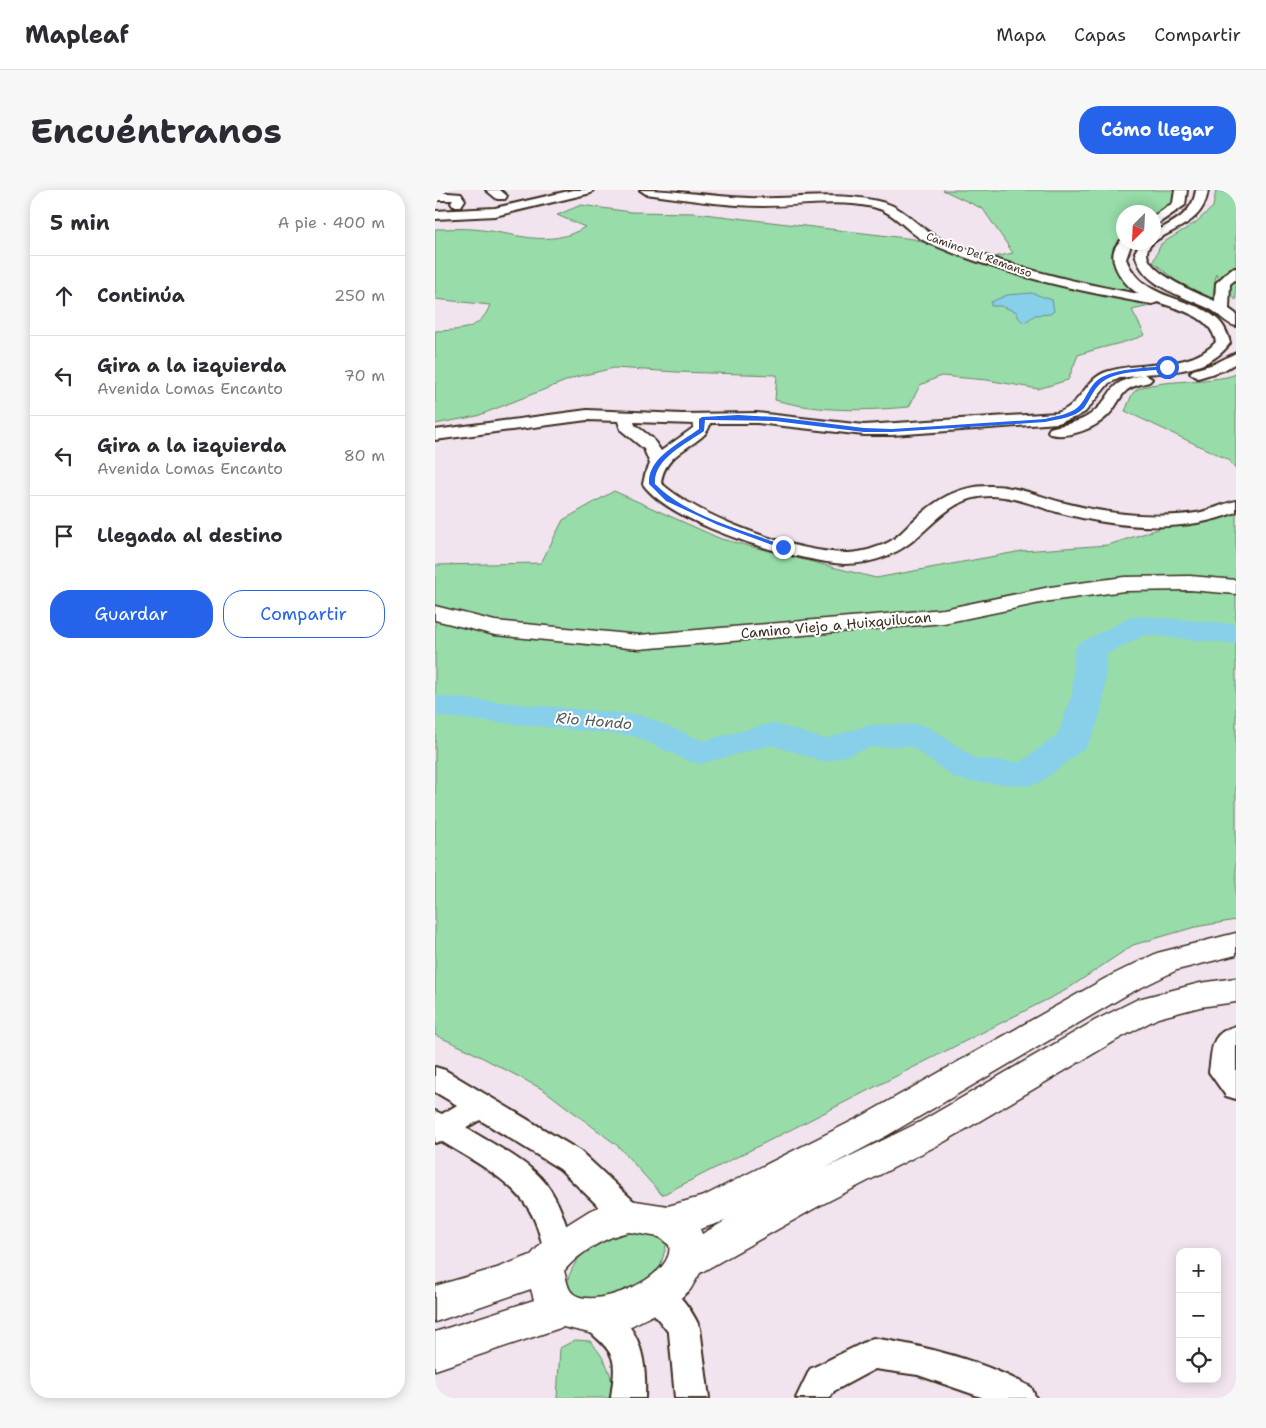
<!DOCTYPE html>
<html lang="es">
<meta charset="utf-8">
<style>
:root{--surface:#fff;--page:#f7f7f7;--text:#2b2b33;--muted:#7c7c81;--line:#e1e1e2;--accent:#2563eb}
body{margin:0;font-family:"Shantell Sans",sans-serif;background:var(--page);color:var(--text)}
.controls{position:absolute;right:15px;bottom:15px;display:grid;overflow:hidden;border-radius:10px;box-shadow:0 2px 12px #0003}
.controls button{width:45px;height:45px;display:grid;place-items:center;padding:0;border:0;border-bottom:1px solid var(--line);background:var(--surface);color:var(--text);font:25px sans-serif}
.compass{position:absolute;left:681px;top:15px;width:45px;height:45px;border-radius:50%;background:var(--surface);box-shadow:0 2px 12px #0003;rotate:204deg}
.stop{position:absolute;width:15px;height:15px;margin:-11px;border:4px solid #2563eb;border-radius:50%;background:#fff}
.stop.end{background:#2563eb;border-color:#fff;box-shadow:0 1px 5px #0008}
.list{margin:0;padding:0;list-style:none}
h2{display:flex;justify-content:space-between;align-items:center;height:65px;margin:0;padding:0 20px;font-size:21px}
h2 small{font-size:16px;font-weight:400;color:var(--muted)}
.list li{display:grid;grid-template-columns:32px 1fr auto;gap:15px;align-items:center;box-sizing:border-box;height:80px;padding:0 20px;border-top:1px solid var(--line)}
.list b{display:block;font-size:19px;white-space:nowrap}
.list p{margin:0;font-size:16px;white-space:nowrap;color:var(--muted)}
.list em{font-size:16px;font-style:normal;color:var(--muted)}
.actions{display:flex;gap:10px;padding:15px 20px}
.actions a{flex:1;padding:11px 0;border:1px solid var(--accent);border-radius:20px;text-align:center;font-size:18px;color:var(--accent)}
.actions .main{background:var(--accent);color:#fff}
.icon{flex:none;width:28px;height:28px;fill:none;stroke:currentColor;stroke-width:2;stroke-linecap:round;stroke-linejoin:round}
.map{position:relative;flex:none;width:801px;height:1208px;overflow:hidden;border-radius:20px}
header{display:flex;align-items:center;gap:30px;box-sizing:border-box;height:70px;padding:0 25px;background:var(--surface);border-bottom:1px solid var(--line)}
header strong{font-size:24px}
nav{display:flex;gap:28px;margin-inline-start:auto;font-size:18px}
.intro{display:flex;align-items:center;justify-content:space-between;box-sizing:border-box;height:120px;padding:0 30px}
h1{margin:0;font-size:35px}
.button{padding:12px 22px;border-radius:20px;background:var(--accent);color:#fff;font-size:18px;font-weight:700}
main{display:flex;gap:30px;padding:0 30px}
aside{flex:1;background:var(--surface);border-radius:20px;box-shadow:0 2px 12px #0003}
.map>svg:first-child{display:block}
.green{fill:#97dca9;stroke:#698364}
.water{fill:#88d0e9;stroke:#698e98}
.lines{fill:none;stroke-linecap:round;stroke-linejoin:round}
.river{fill:#88d0e9;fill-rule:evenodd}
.street-casing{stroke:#3b2a1e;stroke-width:4}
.secondary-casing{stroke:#3b2a1e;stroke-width:3}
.street{fill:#fff;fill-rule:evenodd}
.secondary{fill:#fff;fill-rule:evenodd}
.route{fill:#2563eb}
.labels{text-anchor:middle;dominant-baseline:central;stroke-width:4;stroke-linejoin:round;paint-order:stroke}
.far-street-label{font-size:11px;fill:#3b2a1e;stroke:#fff}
.street-label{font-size:14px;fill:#3b2a1e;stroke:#fff}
.water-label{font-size:15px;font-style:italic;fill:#525c5b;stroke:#fff}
</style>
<header>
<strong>Mapleaf</strong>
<nav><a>Mapa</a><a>Capas</a><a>Compartir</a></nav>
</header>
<div class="intro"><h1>Encuéntranos</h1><a class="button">Cómo llegar</a></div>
<main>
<aside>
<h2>5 min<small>A pie · 400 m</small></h2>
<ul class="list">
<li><svg class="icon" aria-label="ahead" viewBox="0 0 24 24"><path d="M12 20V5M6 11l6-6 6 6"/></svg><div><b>Continúa</b></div><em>250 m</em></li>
<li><svg class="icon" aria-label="left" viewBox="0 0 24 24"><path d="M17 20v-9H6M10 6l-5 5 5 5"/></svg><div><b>Gira a la izquierda</b><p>Avenida Lomas Encanto</p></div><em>70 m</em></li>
<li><svg class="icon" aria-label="left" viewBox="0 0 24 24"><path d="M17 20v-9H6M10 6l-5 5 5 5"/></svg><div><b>Gira a la izquierda</b><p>Avenida Lomas Encanto</p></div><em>80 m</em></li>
<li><svg class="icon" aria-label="arrive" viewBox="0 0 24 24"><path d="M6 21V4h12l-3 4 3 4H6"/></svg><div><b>Llegada al destino</b></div></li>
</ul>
<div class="actions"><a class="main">Guardar</a><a>Compartir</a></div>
</aside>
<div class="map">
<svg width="801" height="1208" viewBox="0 0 801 1208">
<rect width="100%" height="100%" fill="#f1e4ef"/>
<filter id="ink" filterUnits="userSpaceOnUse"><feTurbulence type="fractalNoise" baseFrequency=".02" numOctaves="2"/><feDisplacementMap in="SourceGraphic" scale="10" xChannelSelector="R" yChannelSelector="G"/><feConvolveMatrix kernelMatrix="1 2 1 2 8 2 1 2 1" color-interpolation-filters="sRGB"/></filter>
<g filter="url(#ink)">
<!-- green -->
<g class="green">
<path d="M 508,0 L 745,0 L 744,12 L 719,31 L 718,22 L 688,22 L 688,49 L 679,60 L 678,73 C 690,90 703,102 719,115 L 697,120 L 710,145 C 688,154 665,157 643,165 L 633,190 L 603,199 L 552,190 L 506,186 L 485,195 L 474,217 C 428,221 385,222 340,210 L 342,185 L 241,182 L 179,178 L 141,187 L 42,226 L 0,234 L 0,141 C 24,140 45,141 55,115 L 0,109 L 0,39 C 13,39 26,38 38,39 C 79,42 113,60 150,37 L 122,25 L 146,15 L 196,22 L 260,23 L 479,49 L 541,71 L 578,63 L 548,19 Z"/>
<polygon points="781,0 801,5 801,110 788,100 781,83 778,109 741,91 718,72 726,54 760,33 778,17"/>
<path d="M 801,184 L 801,280 L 794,270 L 690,221 C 693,215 695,208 698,203 C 708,188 780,194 801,184 Z"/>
<polygon points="179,301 286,349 441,388 587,361 673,355 792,317 801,309 801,730 760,737 698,755 631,800 227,1005 183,956 109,900 31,859 0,845 0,375 106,373 128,330"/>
<path d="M 191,1041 L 225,1044 L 232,1053 L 225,1077 L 209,1091 L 169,1110 L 137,1109 L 130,1099 C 139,1063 157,1052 191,1041 Z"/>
<path d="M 140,1150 L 155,1151 C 170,1168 180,1186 176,1208 L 122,1208 L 125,1158 Z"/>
</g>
<!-- water -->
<polygon class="water" points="597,103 617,110 619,121 615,124 600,125 589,133 583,127 582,122 566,116 556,116 556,112 572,105"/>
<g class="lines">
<!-- river -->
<path class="river" d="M 705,426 L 801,434 L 801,454 L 710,445 L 671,464 C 671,496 669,529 651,557 L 606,592 L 593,596 L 533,591 L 520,588 L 475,556 L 437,557 L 391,572 L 336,555 L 265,574 L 253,571 L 199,546 L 0,526 L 0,506 L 206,525 L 268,551 L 337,533 L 390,549 L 433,535 L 482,534 L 494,537 L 541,569 L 586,572 L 623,544 L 637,504 L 639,460 L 644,453 L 694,428 Z"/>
<defs>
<g id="street">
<polygon points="51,0 65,0 72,6 70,9 62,9"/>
<polygon points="138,0 158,0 156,3 60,26 0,29 0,21 60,18"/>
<path d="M 205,0 C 242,0 278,7 314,8 C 359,10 407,0 450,13 C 471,19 484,39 504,48 C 567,75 636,92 704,104 C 686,93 666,64 688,49 L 688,52 L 697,52 L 691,69 C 711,122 785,100 795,153 C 776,180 740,182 709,184 L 717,189 L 714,192 C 707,194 699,195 692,200 C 685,206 682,215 676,222 C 664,237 635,249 615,244 L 613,241 L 615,238 C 630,234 644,233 656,224 C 682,204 668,193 708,185 L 685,188 L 674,193 L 650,222 L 641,227 L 623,233 L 457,245 L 429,245 L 322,233 L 275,233 C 273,255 229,258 226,293 C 265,328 361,363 414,363 C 428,362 442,358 454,352 C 463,347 470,339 477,332 C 501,310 523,295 557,296 C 582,296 606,307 630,313 C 672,324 719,329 761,323 C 775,321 787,314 801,311 L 801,322 C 745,345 679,337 622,322 C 600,316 579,306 556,306 C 507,306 494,349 454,365 C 440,371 424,374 409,374 C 361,371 237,335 208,294 L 210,285 L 215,274 L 209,259 L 186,240 L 183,231 L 152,230 L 0,250 L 0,240 L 152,220 L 247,224 L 322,223 L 429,235 L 622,223 C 647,215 649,190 671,182 C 707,170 753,182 781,152 C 776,126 745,120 723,112 L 717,114 C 642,101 565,84 494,53 C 473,44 461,22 438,17 C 402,9 364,16 328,16 C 289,16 250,9 211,4 ZM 199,232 L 259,234 L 258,238 L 226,261 L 217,248 L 200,235 Z"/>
<polygon points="740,0 752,0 750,15 718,37 718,27 738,13"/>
<path d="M 761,0 L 773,0 C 769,32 743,36 720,51 C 687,74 766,105 780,111 L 781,93 L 796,79 L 801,78 L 801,89 L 795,94 L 794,119 L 801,124 L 801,136 C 791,134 784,124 775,119 C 749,106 705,96 700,62 L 706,52 L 718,52 L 718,43 C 738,32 758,24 761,0 Z"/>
<polygon points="0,2 26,4 30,10 26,16 18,16 16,13 18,10 0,10"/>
<polygon points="801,163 801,173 789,180 763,188 755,183 758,180 779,174"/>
<path d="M 801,836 L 801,909 L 791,906 L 774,882 C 778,857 774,844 801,836 Z"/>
<path d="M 0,877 L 10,880 L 145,961 L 205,1017 L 209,1026 L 205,1035 L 194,1039 L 183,1035 L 125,979 L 45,930 L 31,938 C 53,951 88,969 105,987 C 124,1006 131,1035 139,1060 L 135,1070 L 124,1074 L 113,1070 C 107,1057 105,1042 99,1029 C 83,992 38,971 6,951 L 0,953 L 0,921 L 7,924 L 22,915 L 0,902 Z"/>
<path d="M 222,1090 C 241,1097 257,1120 265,1138 L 274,1208 L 240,1208 L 234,1143 L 211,1114 L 206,1104 L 211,1094 Z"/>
<path d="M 159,1111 C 204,1128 212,1165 210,1208 L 176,1208 C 177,1195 182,1177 176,1165 C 168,1149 150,1142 143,1126 L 148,1116 Z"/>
<path d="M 438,1148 C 492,1156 547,1171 596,1197 L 601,1208 L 549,1208 L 483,1185 L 440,1179 L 399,1201 L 395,1208 L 361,1208 L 375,1179 Z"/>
</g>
<g id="secondary">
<polygon points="755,386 801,390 801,404 755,400 689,401 615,411 509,433 204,459 60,445 0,430 0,416 60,431 204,445 509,419 615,397 689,387"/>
<path d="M 801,743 L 801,765 L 742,780 L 693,804 L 453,945 L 391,978 L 485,932 L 661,830 L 703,809 L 765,793 L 801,788 L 801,812 L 765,817 L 723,828 L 685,848 L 509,952 L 382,1017 L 265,1083 L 255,1100 L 236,1116 L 194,1137 L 159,1144 L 128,1137 L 0,1180 L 0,1142 L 99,1110 L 96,1099 L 0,1132 L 0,1096 L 62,1078 L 96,1065 L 111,1048 L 154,1021 L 167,1016 L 194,1010 L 233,1016 L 269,1006 L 429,925 L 671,788 L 722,763 ZM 290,1031 L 267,1044 L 265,1039 ZM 194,1042 L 224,1047 L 234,1055 C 242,1088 150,1125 135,1100 C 132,1095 131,1087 129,1081 C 145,1062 170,1047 194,1042 Z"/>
</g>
</defs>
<!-- street casing -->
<use href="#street" class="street-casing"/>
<!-- secondary casing -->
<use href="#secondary" class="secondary-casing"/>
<!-- street -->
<use href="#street" class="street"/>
<!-- secondary -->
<use href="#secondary" class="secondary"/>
</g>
</g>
<!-- route -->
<path class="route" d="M 732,176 L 734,178 C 714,182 687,180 670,190 C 659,197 656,208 649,218 C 640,228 622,229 610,232 L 457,242 L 429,242 L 340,231 L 270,230 L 269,241 C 251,254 218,269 220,294 C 254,327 307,340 351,356 L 348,359 L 283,335 L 231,311 L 214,294 C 212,268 245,253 264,239 L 264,229 L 267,227 L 303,225 L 340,227 L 429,238 L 457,239 L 610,229 C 620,226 634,225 643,217 C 652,209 654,194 667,187 C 685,178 711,178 732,176 Z"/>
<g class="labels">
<!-- far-street labels -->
<g class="far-street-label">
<text transform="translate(544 65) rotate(20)">Camino Del Remanso</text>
</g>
<!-- street labels -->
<g class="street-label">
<text transform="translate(401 435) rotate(-5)">Camino Viejo a Huixquilucan</text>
</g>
<!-- water labels -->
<g class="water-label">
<text transform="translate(159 531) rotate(5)">Rio Hondo</text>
</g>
</g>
</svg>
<div class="controls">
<button>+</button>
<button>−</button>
<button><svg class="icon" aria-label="locate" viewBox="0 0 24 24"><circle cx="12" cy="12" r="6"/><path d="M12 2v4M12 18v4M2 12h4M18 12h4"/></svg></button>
</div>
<svg class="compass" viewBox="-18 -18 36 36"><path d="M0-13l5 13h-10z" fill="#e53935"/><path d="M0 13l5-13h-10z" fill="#7c7c81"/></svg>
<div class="stop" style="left:732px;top:177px"></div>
<div class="stop end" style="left:348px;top:357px"></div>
</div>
</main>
